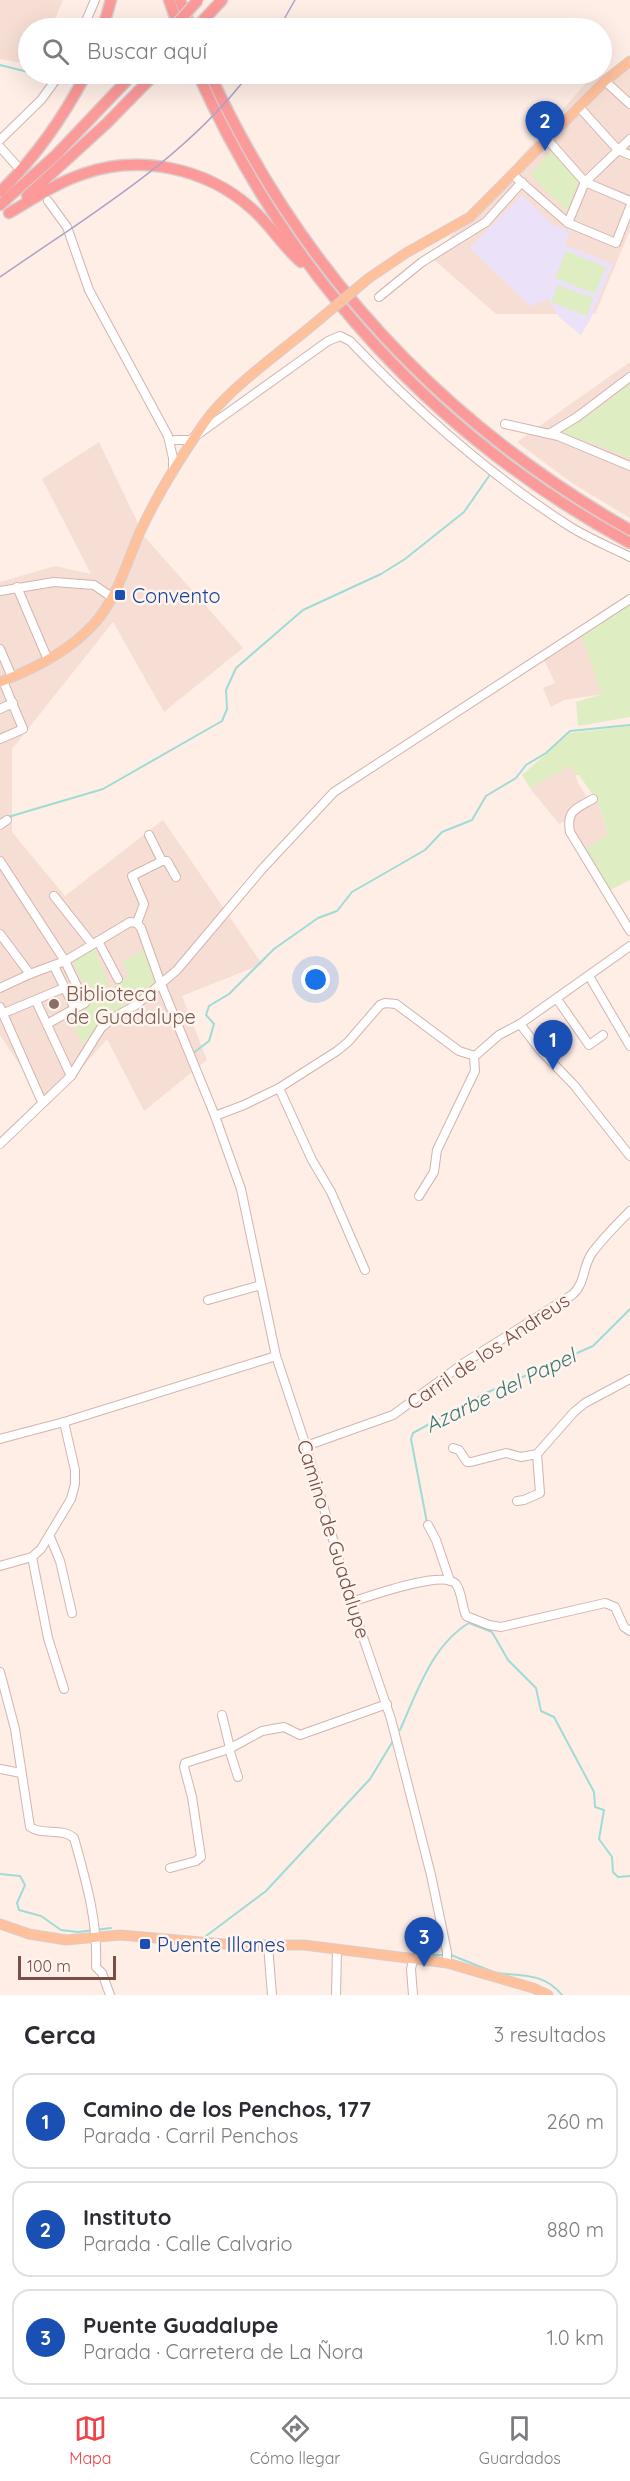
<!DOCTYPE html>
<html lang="es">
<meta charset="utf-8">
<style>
:root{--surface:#fff;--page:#f7f7f7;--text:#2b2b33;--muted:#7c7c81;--line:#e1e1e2;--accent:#f04349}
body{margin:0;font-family:Quicksand,sans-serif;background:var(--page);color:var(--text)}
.scale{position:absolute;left:18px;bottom:15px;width:98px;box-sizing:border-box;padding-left:6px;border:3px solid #794d48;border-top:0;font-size:16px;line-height:21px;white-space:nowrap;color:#794d48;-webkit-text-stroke:4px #fff4ee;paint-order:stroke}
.you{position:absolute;left:316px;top:980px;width:21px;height:21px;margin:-15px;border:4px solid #fff;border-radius:50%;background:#1a73e8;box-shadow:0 0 0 9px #1a73e833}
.badge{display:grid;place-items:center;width:39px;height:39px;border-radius:50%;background:var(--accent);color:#fff;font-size:20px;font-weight:700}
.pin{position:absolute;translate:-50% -50px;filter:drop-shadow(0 2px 3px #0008)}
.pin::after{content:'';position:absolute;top:32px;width:21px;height:18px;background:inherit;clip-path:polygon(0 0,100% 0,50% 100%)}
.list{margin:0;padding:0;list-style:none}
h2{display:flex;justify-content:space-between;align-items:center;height:78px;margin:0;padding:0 24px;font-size:26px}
h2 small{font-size:20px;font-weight:400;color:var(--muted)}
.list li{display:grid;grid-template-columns:39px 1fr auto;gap:18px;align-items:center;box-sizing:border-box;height:96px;margin:0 12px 12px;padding:0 12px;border:2px solid var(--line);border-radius:18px}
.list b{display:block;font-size:22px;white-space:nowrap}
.list p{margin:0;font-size:20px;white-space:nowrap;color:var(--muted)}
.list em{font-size:20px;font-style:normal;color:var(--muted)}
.icon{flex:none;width:33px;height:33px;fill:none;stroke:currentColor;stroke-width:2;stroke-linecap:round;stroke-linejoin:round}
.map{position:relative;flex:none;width:630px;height:1995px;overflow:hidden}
.search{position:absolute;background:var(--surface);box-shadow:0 6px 24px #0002;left:18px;right:18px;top:18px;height:66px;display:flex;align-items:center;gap:15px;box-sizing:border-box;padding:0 21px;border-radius:33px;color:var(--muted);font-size:22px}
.sheet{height:402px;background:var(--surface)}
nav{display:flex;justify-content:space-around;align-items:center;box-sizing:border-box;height:84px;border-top:2px solid var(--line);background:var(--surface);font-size:16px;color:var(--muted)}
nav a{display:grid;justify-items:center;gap:3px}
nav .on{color:var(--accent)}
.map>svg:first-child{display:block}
.residential{fill:#f6ded4}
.education{fill:#ebe2fa}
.green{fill:#dfedc3}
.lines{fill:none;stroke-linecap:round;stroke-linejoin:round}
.stream{stroke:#9edcd5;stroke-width:2}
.minor-casing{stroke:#d3b4ad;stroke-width:10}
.major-casing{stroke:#d9cdcc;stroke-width:11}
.highway-casing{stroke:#d9cdcc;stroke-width:13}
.minor{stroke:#fff;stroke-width:8}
.major{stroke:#ffc09c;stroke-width:9}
.highway{stroke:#fc9999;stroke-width:10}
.tram{stroke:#ada3c9;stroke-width:1.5}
.major-bridge-casing{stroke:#d9cdcc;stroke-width:11;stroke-linecap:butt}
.highway-bridge-casing{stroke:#d9cdcc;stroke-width:13;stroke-linecap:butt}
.major-bridge{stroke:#ffc09c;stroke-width:9}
.highway-bridge{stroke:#fc9999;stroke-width:10}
.transit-dot{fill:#1a4fb4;stroke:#fff4ee;stroke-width:2}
.education-dot{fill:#8d6e63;stroke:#fff4ee;stroke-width:2}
.labels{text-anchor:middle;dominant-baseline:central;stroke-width:5;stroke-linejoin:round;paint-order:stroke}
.transit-label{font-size:20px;fill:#164399;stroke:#fff4ee;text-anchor:start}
.education-label{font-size:20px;fill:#785e54;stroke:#fff4ee;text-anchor:start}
.street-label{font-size:20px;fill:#794d48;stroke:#fff4ee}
.water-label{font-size:21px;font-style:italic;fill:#387872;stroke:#fff4ee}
</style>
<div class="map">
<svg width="630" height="1995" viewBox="0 0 630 1995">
<rect width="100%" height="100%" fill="#feeee6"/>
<!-- residential -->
<g class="residential">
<polygon points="0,0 63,0 51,28 28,28 28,64 0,59"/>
<polygon points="630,60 630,230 595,314 496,314 432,258 585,84"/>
<polygon points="630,362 630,518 572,483 517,442"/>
<polygon points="99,442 144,536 243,648 164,712 113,622 12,749 12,832 65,896 163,820 262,964 182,996 207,1060 144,1111 107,1039 47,1107 0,1035 0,582 55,566 91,574 42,479"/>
<polygon points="580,631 603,694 564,700 551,707 543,688 555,683 543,658"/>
<polygon points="572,765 578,783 590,802 598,802 608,835 584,850 576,840 568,820 559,824 530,788"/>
</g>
<!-- education -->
<polygon class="education" points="522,195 553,225 570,231 565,245 613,264 590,320 581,335 559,317 548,299 530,306 470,248"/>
<!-- green -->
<g class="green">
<polygon points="551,151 579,182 567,211 530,175"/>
<polygon points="566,251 606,267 595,294 555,278"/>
<polygon points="558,285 593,298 587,316 551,302"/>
<polygon points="630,384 630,458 593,443 559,433 599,408"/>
<polygon points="630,600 630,717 578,726 576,702 602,694 580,631"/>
<polygon points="630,726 630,880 608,891 584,850 608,834 598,802 579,775 575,775 572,765 530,788 522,775 570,733"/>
<polygon points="95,949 109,985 90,997 72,961"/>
<polygon points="144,950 155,982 99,1025 82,1045 70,1015 129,976 122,962"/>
</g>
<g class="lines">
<!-- stream -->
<g class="stream">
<polyline points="0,65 28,72"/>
<polyline points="8,817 103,789 222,721 227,709 226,690 236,668 303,610 381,574 405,559 464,512 489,476"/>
<polyline points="192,1054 209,1041 214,1024 206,1015 209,1006 229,994 274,949 318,918 337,911 352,892 425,850 442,832 472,820 486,796 516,778 526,765 546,753 570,731 630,725"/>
<polyline points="427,1523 411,1439 413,1433 486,1393 593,1346 630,1309"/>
<path d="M 400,1730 C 417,1692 432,1645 469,1623 L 492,1632 L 508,1660 L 536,1688 L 541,1711 L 554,1717 L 594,1792 L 595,1807 L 604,1810 L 599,1839 L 612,1857 L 613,1872 L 618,1877 L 630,1876"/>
<polyline points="0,1874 20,1876 25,1885 17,1903 19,1910 41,1916 61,1930 78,1932 111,1928"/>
<polyline points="206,1936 266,1891 370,1779 393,1741"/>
<polyline points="419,1955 451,1955 491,1971"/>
<path d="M 496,1973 C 523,1976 544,1973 562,1995"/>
</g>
<defs>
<g id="minor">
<polyline points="83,28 95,0"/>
<polyline points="605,81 630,104"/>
<polyline points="579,107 618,150 630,155"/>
<polyline points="547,139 585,182 630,201"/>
<polyline points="0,140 41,100 60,74"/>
<polyline points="0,147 16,165"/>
<polyline points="513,175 568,223 616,243 630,207"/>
<polyline points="48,201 67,227 89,290 168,436 173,458 173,472"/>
<polyline points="568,223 585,182 630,139"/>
<polyline points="379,297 422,262 486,222 522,182"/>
<polyline points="505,424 558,436 630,466"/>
<polyline points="549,434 577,417 630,377"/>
<path d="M 175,440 L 190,440 L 328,341 L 340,336 L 350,341 C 416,410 488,474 569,526 C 588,538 610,547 630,557"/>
<polyline points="17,587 48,660"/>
<polyline points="0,591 54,582 94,585 113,598"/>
<polyline points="0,649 12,677"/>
<polyline points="0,709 13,703"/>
<polyline points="0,739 23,729 3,681"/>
<path d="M 593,799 C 576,809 566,810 570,832 L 630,931"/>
<polyline points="0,825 7,820"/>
<polyline points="0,861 65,961 85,1003 47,1024"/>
<polyline points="162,861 167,861 176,877"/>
<polyline points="54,896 92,944"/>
<polyline points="137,923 144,904 132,876 162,861 149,835"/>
<polyline points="0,934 30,974"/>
<polyline points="98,941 118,979"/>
<polyline points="54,966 75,1009"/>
<polyline points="589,976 630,1046"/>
<polyline points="0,988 30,974 65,961 130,922 137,923 141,928 161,984 215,1116 241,1189 276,1356 306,1446 351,1602 391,1719 431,1875 447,1952 447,1963"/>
<polyline points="557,999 589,1045 603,1035"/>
<polyline points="36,1001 71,1076"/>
<polyline points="0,1007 42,1102"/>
<polyline points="4,1013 64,988"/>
<polyline points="520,1024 540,1050 574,1085 630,1156"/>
<polyline points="279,1088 312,1160 331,1192 365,1270"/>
<polyline points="215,1116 244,1105 279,1088 337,1051 348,1042 380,1005 385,1003 396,1004 459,1051 475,1056 499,1035 520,1024 630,946"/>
<polyline points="0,1144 71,1076 101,1028 113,1018 136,1005 177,970 263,868 334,792 630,599"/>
<polyline points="419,1196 434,1172 437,1150 475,1071 474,1056"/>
<polyline points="208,1300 261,1285"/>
<polyline points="0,1439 64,1422 276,1356"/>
<path d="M 306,1446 L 393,1415 L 464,1363 L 572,1295 C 586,1283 582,1267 592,1253 C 603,1238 617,1224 630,1211"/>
<polyline points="453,1448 459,1450 467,1462 471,1462 506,1453 521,1457 537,1454 574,1412 585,1403 630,1379"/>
<polyline points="517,1501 524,1500 540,1493 537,1454"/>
<polyline points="428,1525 436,1540 450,1581"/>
<polyline points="50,1537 60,1561 72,1613"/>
<polyline points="32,1557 48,1638 64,1689"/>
<polyline points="0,1566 32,1557 41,1549 71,1499 75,1484 75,1470 64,1422"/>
<path d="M 351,1602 C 368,1597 443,1569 456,1584 C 462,1592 462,1607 466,1616 L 489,1625 L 501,1627 L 605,1603 L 615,1607 L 624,1627 L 630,1631"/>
<path d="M 0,1672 L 15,1729 L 30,1827 C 43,1836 61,1827 74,1838 C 86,1881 98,1921 96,1967 L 102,1973 L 110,1995"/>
<polyline points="222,1715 230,1748"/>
<polyline points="229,1749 238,1777"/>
<polyline points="0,1769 21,1773"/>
<polyline points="170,1868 196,1861 201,1857 192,1797 184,1767 185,1763 229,1749 262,1731 284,1727 300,1735 387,1704"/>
<polyline points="268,1945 272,1995"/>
<polyline points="413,1960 411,1969 413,1995"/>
<polyline points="336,1995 337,1949"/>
</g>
<g id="major">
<polyline points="369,278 406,253 470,217 605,81 630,61"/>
<path d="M 0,682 C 34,669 68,652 93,625 C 117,599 126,564 140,532 C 157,495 182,455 205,422 C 228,389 282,351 314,324"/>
<polyline points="0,1924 29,1934 66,1940 120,1935 236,1945 304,1945 447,1963 533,1988 548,1995"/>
</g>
<g id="highway">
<polyline points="169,0 179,28"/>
<polyline points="180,0 191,28"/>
<polyline points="103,28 111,0"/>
<polyline points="196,28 222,0"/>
<path d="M 198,74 C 288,276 435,437 630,543"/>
<path d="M 210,74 C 300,270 442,423 630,530"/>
<path d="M 0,192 C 36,157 63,118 86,74"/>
<polyline points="27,196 107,123 155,74"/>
<polyline points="0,205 56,155 133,74"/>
<path d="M 9,213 C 33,199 56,183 83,174 C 140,154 206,168 251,208 C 270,224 282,246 301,262"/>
</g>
</defs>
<!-- minor casing -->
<use href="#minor" class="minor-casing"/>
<!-- major casing -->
<use href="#major" class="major-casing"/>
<!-- highway casing -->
<use href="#highway" class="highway-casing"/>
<!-- minor -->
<use href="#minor" class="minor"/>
<!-- major -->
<use href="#major" class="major"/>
<!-- highway -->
<use href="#highway" class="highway"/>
<!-- tram -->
<g class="tram">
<polyline points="279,28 295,0"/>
<path d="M 0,277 C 88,216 184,160 249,74"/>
</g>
<defs>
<polyline id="major-bridge" points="314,324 369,278"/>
<polyline id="highway-bridge" points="173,28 198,0"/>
</defs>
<!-- major-bridge casing -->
<use href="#major-bridge" class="major-bridge-casing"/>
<!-- highway-bridge casing -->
<use href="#highway-bridge" class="highway-bridge-casing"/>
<!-- major-bridge -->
<use href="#major-bridge" class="major-bridge"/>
<!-- highway-bridge -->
<use href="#highway-bridge" class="highway-bridge"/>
</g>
<!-- markers -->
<g class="transit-dot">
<rect x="114" y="589" width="12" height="12" rx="3"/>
<rect x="139" y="1938" width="12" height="12" rx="3"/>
</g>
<circle class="education-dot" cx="54" cy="1004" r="6"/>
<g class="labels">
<!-- transit labels -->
<g class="transit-label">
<text x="132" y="595">Convento</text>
<text x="157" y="1944">Puente Illanes</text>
</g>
<!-- education labels -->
<g class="education-label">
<text x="66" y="993">Biblioteca<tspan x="66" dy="23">de Guadalupe</tspan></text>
</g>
<!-- street labels -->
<g class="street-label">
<text transform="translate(488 1351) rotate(-34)">Carril de los Andreus</text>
<text transform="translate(334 1539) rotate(73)">Camino de Guadalupe</text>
</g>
<!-- water labels -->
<g class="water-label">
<text transform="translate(500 1390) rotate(-26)">Azarbe del Papel</text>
</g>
</g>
</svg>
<div class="scale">100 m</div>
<div class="you"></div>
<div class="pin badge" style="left:553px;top:1070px;background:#1a4fb4">1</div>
<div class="pin badge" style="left:545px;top:151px;background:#1a4fb4">2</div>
<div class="pin badge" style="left:424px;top:1967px;background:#1a4fb4">3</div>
<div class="search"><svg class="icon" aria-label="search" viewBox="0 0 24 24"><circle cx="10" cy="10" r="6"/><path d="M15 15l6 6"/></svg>Buscar aquí</div>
</div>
<section class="sheet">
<h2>Cerca<small>3 resultados</small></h2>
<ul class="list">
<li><span class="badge" style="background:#1a4fb4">1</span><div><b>Camino de los Penchos, 177</b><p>Parada · Carril Penchos</p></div><em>260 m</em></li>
<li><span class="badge" style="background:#1a4fb4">2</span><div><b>Instituto</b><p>Parada · Calle Calvario</p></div><em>880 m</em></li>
<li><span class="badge" style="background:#1a4fb4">3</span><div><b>Puente Guadalupe</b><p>Parada · Carretera de La Ñora</p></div><em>1.0 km</em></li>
</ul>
</section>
<nav>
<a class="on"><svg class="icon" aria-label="map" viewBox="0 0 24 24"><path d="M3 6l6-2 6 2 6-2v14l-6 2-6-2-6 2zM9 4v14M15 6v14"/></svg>Mapa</a>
<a><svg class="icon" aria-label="directions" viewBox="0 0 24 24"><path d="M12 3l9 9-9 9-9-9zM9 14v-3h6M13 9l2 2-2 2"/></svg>Cómo llegar</a>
<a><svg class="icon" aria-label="saved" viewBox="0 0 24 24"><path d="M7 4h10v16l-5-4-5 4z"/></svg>Guardados</a>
</nav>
